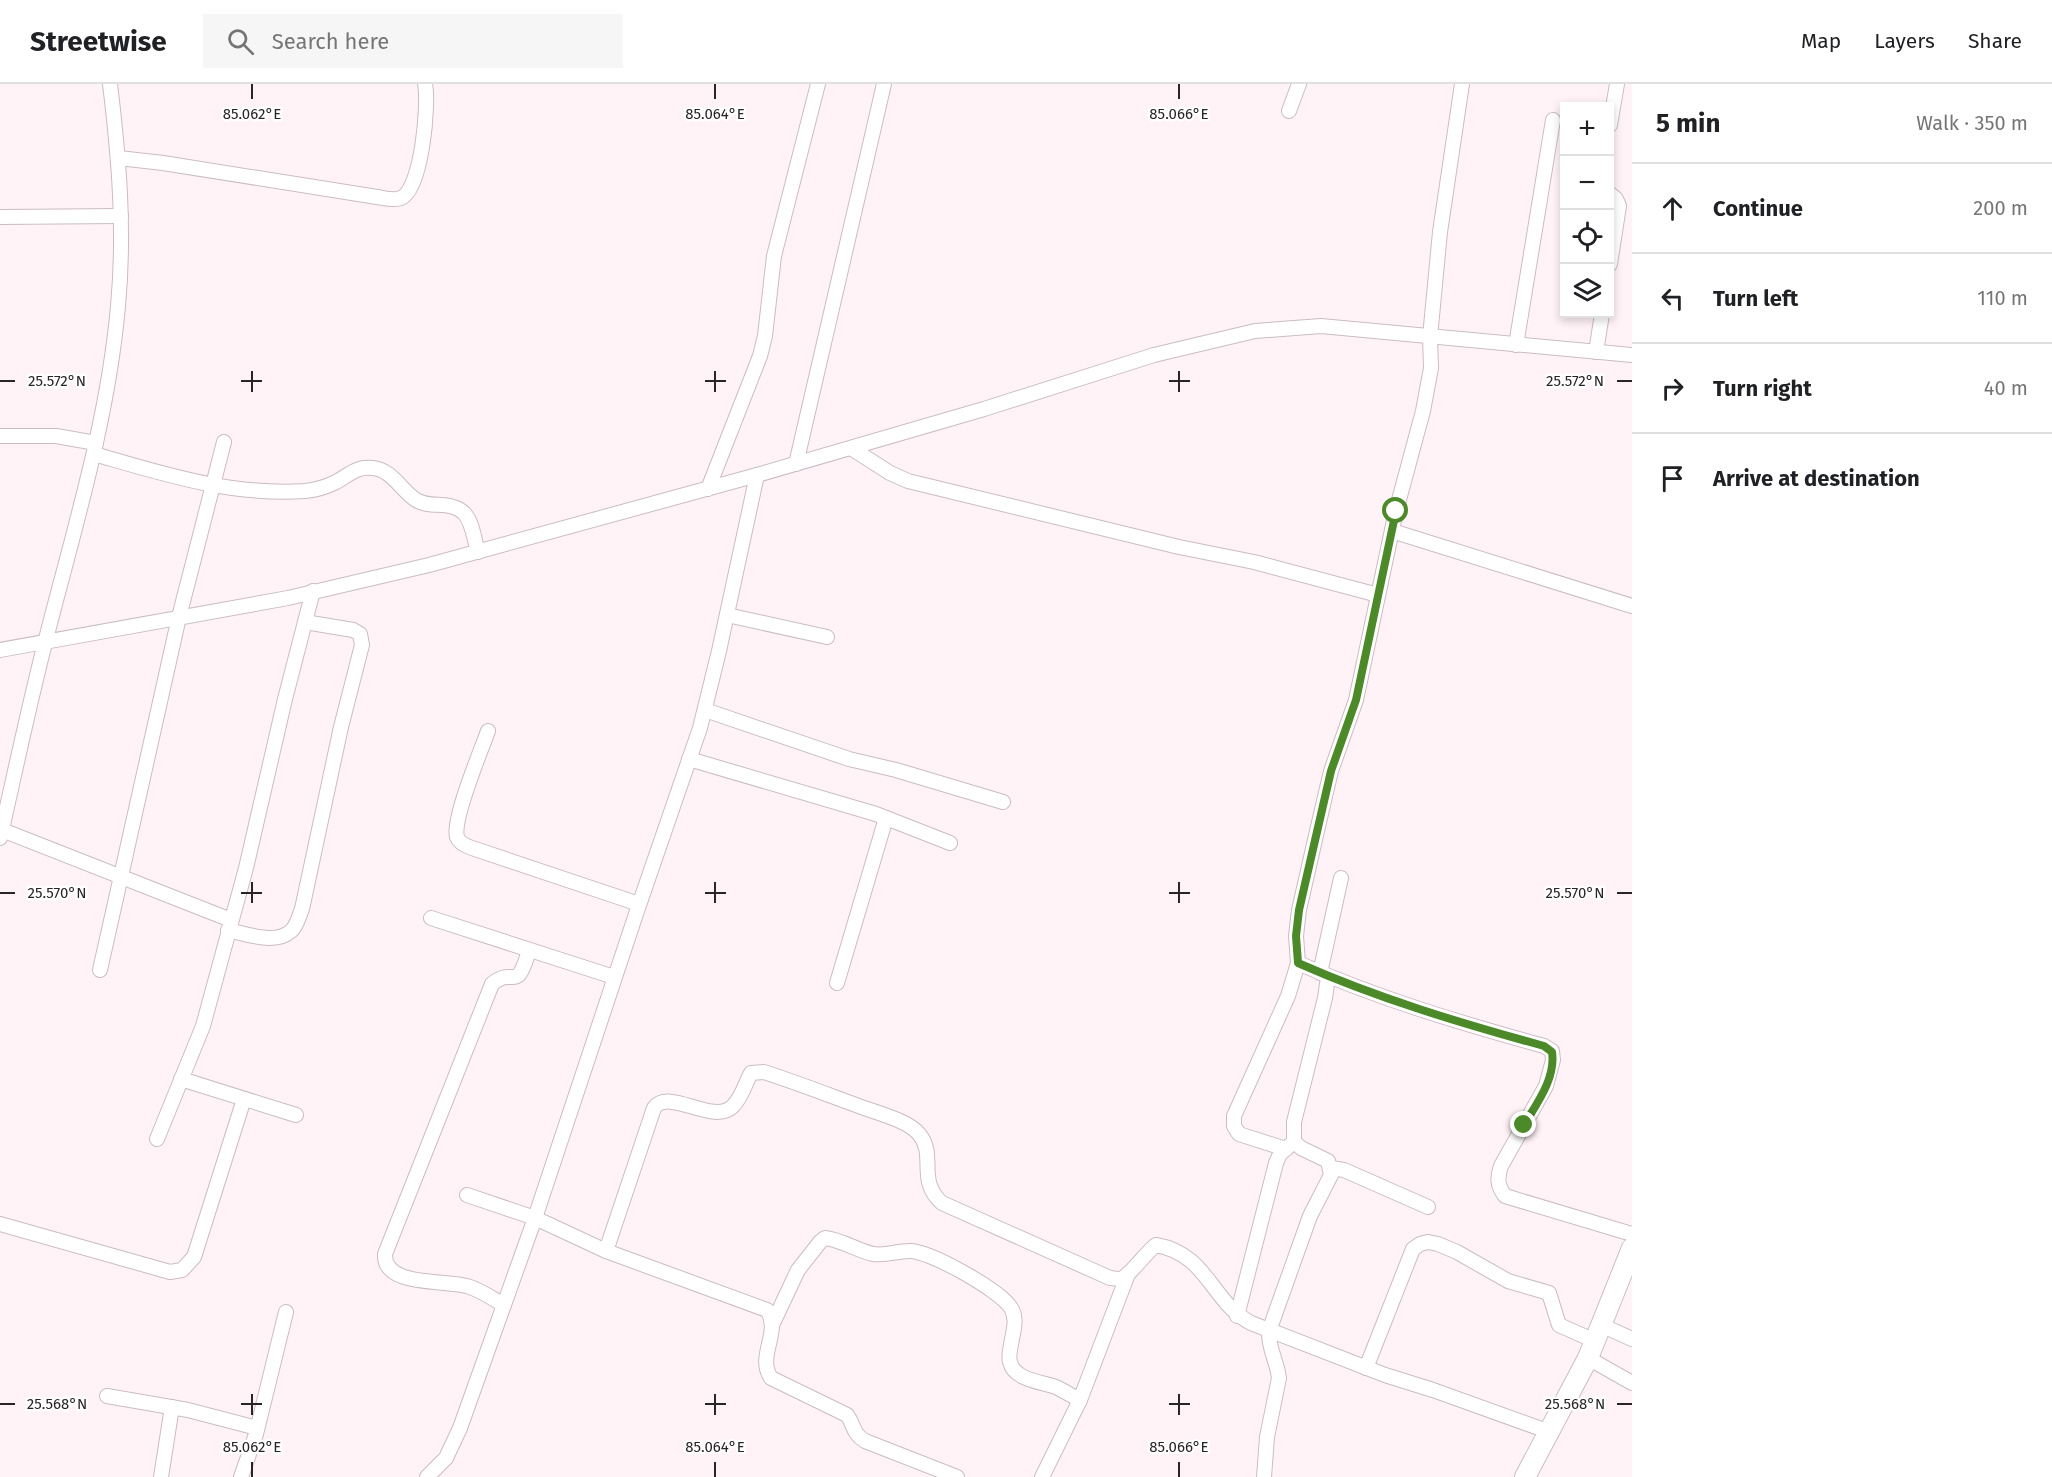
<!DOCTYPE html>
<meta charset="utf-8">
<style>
:root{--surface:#fff;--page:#f6f6f6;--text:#202124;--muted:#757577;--line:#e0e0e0}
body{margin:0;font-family:"Fira Sans",sans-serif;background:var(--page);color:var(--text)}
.controls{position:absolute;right:18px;top:18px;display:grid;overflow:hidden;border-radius:0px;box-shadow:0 3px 9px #0003}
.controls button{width:54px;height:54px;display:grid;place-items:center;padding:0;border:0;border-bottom:2px solid var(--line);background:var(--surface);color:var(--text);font:30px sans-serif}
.stop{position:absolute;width:18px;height:18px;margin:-14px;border:4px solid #4b8929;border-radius:50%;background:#fff}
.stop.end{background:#4b8929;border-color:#fff;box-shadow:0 2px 6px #0008}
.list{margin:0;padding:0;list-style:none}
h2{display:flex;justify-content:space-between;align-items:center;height:78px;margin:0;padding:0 24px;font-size:26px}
h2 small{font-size:20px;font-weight:400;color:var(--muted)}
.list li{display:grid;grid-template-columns:39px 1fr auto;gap:18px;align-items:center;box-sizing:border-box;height:90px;padding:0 24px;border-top:2px solid var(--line)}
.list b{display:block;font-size:22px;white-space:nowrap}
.list em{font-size:20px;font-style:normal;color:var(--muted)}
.icon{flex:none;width:33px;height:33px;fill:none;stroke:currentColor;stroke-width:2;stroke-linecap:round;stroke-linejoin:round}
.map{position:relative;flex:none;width:1632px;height:1393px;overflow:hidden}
header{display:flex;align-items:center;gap:36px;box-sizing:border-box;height:84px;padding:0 30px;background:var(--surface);border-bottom:2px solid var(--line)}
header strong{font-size:28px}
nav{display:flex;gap:33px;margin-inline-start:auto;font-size:21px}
.search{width:420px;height:54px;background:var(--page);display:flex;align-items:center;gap:15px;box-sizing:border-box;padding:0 21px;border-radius:0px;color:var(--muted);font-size:22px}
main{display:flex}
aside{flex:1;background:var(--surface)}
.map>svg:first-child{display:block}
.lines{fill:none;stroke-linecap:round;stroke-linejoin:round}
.street-casing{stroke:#cbbcc3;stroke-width:16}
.secondary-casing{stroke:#cbbcc3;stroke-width:22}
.street{stroke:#fff;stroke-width:14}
.secondary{stroke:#fff;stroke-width:20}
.route{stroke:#4b8929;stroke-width:8}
.ticks{fill:none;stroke:#292426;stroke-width:2}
.ticks-label{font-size:15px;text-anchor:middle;fill:#292426;stroke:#fff;stroke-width:4.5;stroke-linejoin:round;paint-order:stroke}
</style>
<header>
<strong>Streetwise</strong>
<div class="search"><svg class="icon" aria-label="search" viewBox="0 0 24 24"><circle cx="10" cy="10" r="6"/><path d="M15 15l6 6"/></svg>Search here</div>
<nav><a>Map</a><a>Layers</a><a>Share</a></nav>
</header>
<main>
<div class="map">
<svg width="1632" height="1393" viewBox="0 0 1632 1393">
<rect width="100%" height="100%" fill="#fff3f8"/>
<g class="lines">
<defs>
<g id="street">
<polyline points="1289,27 1299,0"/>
<polyline points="1610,41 1617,0"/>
<path d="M 119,74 L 163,79 L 377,113 C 384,114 394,117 401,114 C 422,105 429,20 425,0"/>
<polyline points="1610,110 1616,115 1619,122 1610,180"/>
<polyline points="0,133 121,132"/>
<polyline points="1516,261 1553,36"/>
<polyline points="1596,268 1602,230"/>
<polyline points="0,352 56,352 96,359"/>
<polyline points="851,364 890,389 908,397 1179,463 1254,478 1378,511"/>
<path d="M 94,370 C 164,390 231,412 305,407 C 316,406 326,403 336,398 C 349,391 356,382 373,384 C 392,386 401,406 416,416 C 430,425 451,416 464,429 C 473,439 474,455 478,468"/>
<polyline points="796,380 884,0"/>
<polyline points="708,405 760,272 765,252 774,172 818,0"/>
<polyline points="1392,447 1632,522"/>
<polyline points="727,531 827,553"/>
<polyline points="0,566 288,514 429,481 757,391 984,325 1154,271 1255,247 1321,242 1632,271"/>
<polyline points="705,626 849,675 896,686 1003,718"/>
<path d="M 488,647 C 481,667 452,735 457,753 C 459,759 466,762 472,764 L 639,820"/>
<polyline points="689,675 876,730 950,759"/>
<polyline points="2,746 231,836"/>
<path d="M 0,754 C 15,688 29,621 46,555 C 74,445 108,336 118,222 C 125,147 119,74 110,0"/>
<polyline points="431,834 614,893"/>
<path d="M 228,846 C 246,850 276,861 291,847 C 297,842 299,832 302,825 L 341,643 L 362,561 L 360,550 L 353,546 L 305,538"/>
<path d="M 1298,879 C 1377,914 1460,939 1544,962 L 1552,967 L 1553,976 L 1546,1002 L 1501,1082 C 1497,1094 1497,1101 1505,1112 L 1632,1150"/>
<polyline points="100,886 179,533 224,358"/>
<polyline points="1320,889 1341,794"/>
<polyline points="837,899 886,734"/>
<polyline points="181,995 296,1031"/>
<polyline points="157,1055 203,942 246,784 285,615 313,507"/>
<polyline points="1286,1065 1239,1050 1234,1042 1234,1032 1288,912 1298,879 1296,852 1299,826 1317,747 1331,687 1356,616 1396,427 1423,327 1431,284 1430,253 1440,148 1462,0"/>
<polyline points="1331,1084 1344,1086 1428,1123"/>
<path d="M 467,1111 L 535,1134 L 606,1167 L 767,1226 C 782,1248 756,1272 771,1294 L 847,1331 C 855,1342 852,1349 865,1357 L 957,1393"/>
<polyline points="0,1140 170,1188 182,1186 194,1173 244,1015"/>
<path d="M 606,1167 L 654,1024 C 669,1003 714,1042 733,1022 C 742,1013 745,1000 751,989 L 764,988 C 795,998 826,1010 856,1021 C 874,1028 908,1036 919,1050 C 937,1071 916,1096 942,1119 L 1110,1194 C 1114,1194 1117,1195 1120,1195 C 1129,1193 1146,1168 1156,1161 C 1208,1170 1211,1218 1251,1239 L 1385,1291 L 1433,1306 L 1550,1348"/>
<path d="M 504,1221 C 493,1215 482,1207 470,1203 C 447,1195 383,1204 385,1170 L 492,900 C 514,881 516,912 529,866"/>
<polyline points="1237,1232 1276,1079 1280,1070 1290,1061"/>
<path d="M 773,1239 L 798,1186 L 820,1158 L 825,1154 C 842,1156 856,1166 873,1170 C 886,1172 897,1167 909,1167 C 929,1166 1001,1207 1011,1224 C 1017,1233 1014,1245 1012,1255 C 1011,1262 1008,1271 1010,1278 C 1014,1296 1042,1298 1056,1303 C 1064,1307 1072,1312 1080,1316"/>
<polyline points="1601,1241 1632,1255"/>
<polyline points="1588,1274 1632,1299"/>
<polyline points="1366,1284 1413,1165 1420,1160 1428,1158 1438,1160 1457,1168 1508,1197 1549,1209 1559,1241 1595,1257"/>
<polyline points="107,1312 188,1326 257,1344"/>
<polyline points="161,1393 172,1323"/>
<polyline points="241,1393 256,1350 286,1228"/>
<polyline points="427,1393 446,1374 460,1344 535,1134 637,827 700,644 719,567 757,391"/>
<polyline points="1042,1393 1080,1316 1128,1190"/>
<path d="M 1264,1393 L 1267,1353 L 1279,1294 C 1277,1277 1268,1264 1269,1247 L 1310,1132 L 1331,1091 L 1328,1077 L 1301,1064 L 1294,1058 L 1294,1038 L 1325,914 L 1328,893"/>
</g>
<polyline id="secondary" points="1525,1393 1588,1274 1632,1164"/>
</defs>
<!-- street casing -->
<use href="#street" class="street-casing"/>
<!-- secondary casing -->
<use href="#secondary" class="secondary-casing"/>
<!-- street -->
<use href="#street" class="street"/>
<!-- secondary -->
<use href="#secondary" class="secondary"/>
</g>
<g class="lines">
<!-- route -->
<path class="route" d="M 1396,427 L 1356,616 L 1331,687 L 1299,826 L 1296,852 L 1298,879 C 1377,914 1460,939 1544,962 L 1552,968 C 1556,994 1537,1019 1524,1041"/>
</g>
<!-- ticks -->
<path class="ticks" d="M 252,0 L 252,15M 715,0 L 715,15M 1179,0 L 1179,15M 252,287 L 252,308M 715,287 L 715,308M 1179,287 L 1179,308M 0,297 L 15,297M 241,297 L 262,297M 705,297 L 726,297M 1169,297 L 1190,297M 1617,297 L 1632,297M 252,798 L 252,819M 715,798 L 715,819M 1179,798 L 1179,819M 0,809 L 15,809M 241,809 L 262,809M 705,809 L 726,809M 1169,809 L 1190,809M 1617,809 L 1632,809M 252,1310 L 252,1331M 715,1310 L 715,1331M 1179,1310 L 1179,1331M 0,1320 L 15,1320M 241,1320 L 262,1320M 705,1320 L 726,1320M 1169,1320 L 1190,1320M 1617,1320 L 1632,1320M 252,1378 L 252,1393M 715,1378 L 715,1393M 1179,1378 L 1179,1393"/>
<g class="ticks-label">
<text x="252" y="35">85.062°E</text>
<text x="715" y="35">85.064°E</text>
<text x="1179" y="35">85.066°E</text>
<text x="57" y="302">25.572°N</text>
<text x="1575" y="302">25.572°N</text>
<text x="57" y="814">25.570°N</text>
<text x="1575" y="814">25.570°N</text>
<text x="57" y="1325">25.568°N</text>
<text x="1575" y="1325">25.568°N</text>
<text x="252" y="1368">85.062°E</text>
<text x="715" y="1368">85.064°E</text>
<text x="1179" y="1368">85.066°E</text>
</g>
</svg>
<div class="controls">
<button>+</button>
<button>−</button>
<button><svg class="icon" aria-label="locate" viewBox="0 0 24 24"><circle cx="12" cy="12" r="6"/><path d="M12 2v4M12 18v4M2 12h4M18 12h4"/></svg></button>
<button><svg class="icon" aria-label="layers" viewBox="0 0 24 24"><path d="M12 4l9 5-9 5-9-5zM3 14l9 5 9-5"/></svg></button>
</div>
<div class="stop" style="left:1396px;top:427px"></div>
<div class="stop end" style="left:1524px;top:1041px"></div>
</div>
<aside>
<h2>5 min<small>Walk · 350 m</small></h2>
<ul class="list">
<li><svg class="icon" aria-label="ahead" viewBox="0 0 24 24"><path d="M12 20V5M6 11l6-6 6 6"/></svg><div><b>Continue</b></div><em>200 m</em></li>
<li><svg class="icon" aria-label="left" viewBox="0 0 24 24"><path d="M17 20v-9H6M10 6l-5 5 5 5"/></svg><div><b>Turn left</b></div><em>110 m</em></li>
<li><svg class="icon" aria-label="right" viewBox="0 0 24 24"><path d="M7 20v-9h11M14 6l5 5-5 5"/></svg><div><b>Turn right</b></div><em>40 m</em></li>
<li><svg class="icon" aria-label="arrive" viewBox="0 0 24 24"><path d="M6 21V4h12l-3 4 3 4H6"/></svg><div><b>Arrive at destination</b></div></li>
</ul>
</aside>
</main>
